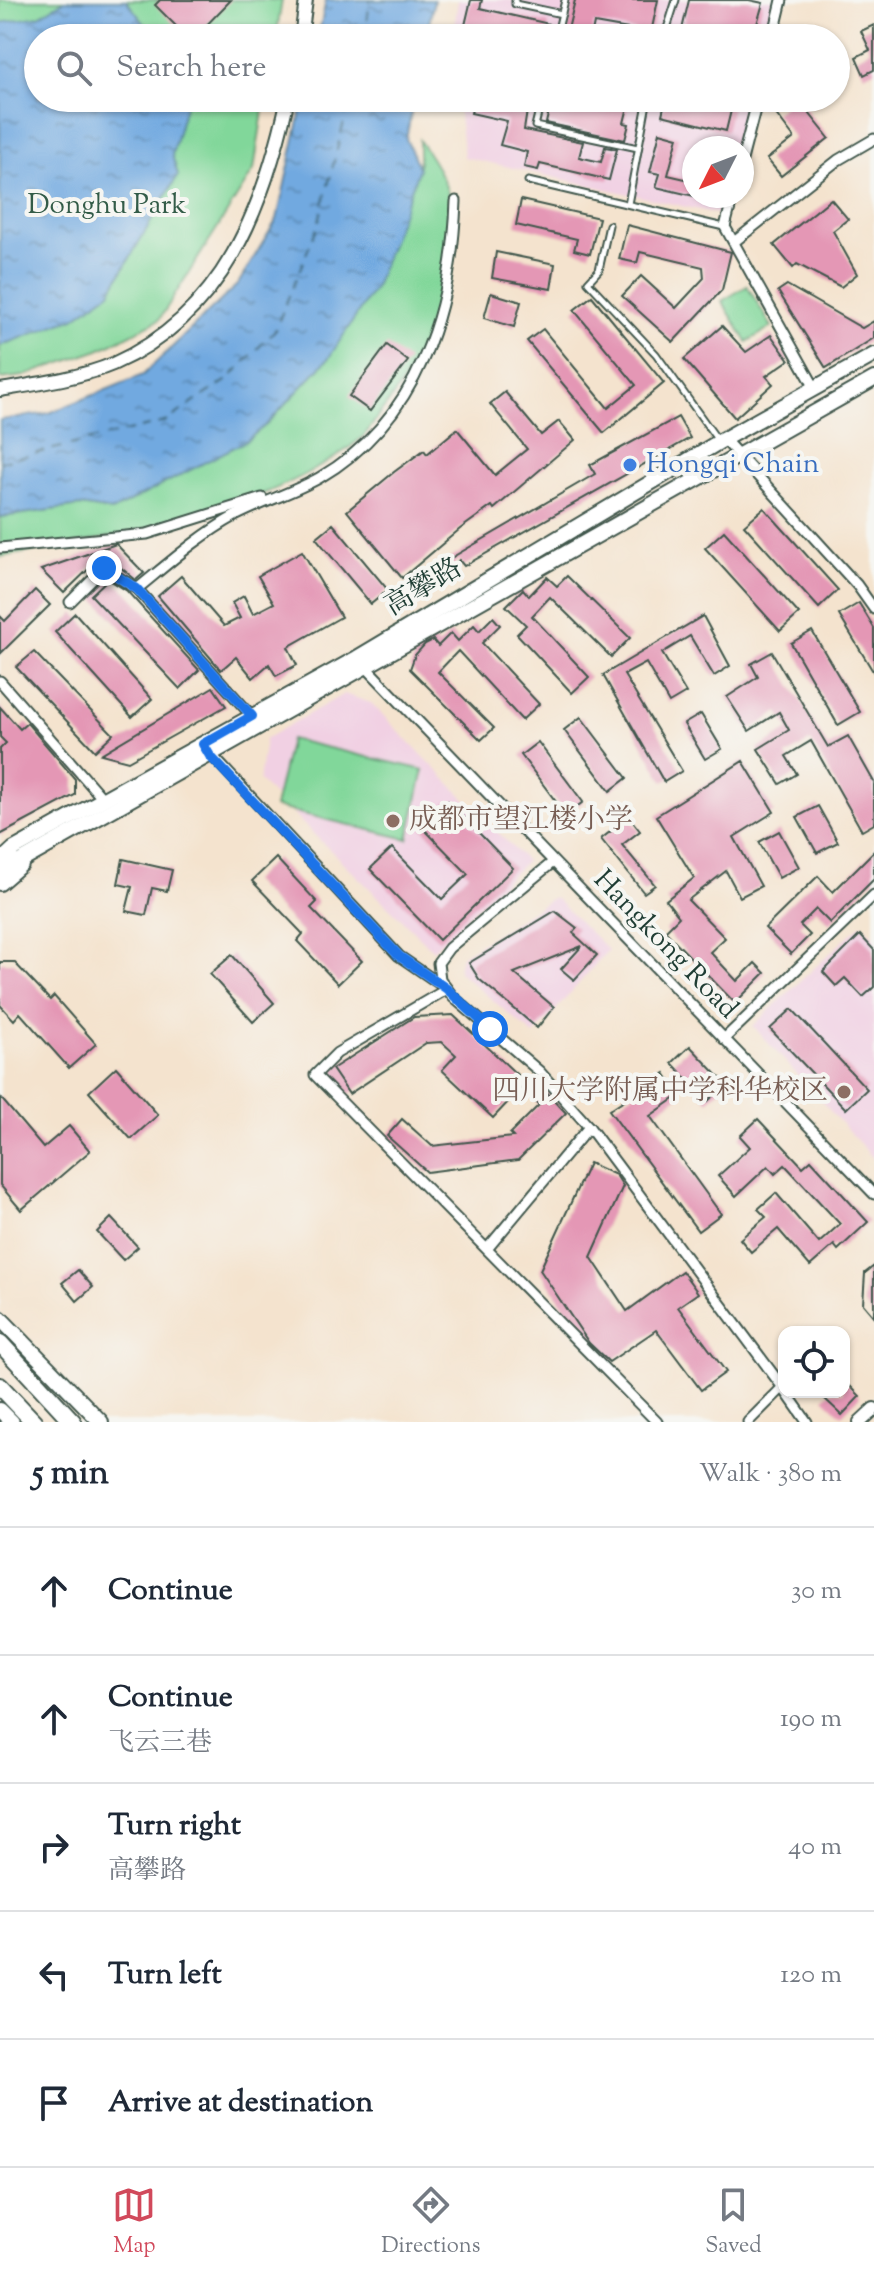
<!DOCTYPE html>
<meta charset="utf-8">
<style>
:root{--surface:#fff;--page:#f6f6f7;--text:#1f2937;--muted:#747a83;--line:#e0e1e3;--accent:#d1495b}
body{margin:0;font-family:"Sorts Mill Goudy","Noto Serif SC",serif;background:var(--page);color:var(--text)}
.controls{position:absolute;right:24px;bottom:24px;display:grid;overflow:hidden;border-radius:16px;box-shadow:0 2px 6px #0004}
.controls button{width:72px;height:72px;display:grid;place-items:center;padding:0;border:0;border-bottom:2px solid var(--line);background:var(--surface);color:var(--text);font:40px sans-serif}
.compass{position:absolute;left:682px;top:136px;width:72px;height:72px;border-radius:50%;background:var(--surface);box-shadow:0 2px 6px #0004;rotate:228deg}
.stop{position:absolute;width:24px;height:24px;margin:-18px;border:6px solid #1a73e8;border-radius:50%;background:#fff}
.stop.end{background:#1a73e8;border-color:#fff;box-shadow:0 2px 8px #0008}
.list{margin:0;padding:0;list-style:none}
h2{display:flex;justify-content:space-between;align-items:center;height:104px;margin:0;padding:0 32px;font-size:34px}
h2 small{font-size:26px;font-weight:400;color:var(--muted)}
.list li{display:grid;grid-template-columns:52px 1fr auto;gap:24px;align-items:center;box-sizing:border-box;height:128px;padding:0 32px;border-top:2px solid var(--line)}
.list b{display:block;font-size:30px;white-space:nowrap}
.list p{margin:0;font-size:26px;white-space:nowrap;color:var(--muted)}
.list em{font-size:26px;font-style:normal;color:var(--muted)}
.icon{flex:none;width:44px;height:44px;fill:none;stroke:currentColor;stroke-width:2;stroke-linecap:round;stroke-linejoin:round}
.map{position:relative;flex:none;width:874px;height:1422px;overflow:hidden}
.search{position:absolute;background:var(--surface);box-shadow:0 2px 6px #0004;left:24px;right:24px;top:24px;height:88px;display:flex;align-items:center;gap:20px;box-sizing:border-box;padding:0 28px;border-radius:44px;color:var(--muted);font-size:30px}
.sheet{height:744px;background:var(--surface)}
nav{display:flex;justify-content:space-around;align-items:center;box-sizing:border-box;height:112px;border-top:2px solid var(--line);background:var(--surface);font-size:22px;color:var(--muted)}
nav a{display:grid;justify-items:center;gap:4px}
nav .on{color:var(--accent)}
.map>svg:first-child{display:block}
.built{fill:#f1d0e3}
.park{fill:#81d79a;stroke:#508a67;stroke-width:2}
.water{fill:url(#water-ripples);stroke:#48738a;stroke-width:2}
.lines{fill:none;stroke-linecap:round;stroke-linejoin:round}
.ferry{stroke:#385d68;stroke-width:2;stroke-dasharray:10 8;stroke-linecap:butt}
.building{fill:#e497b5}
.service-casing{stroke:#3f564b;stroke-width:9}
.minor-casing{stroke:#3f564b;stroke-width:13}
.tertiary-casing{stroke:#3f564b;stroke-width:16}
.secondary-casing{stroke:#3f564b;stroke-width:18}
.trunk-casing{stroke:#3f564b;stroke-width:20}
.service{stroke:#fff;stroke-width:5}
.minor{stroke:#fff;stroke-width:9}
.tertiary{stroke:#fff;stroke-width:12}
.secondary{stroke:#fff;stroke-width:14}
.trunk{stroke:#fff;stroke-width:16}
.route{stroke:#1a73e8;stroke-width:10}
.shop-dot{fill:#3f7fe0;stroke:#f6f6f2;stroke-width:3}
.education-dot{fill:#8d6e63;stroke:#f6f6f2;stroke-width:3}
.labels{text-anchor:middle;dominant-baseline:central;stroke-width:8;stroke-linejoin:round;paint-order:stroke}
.park-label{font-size:28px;fill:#335c48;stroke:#f6f6f2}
.shop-label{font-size:28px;fill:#366cbe;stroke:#f6f6f2;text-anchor:start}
.street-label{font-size:28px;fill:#1f3d34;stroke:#f6f6f2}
.education-label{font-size:28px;fill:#785e54;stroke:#f6f6f2;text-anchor:start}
</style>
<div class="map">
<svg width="874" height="1422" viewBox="0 0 874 1422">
<defs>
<pattern id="water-ripples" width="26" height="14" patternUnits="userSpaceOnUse" patternTransform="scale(2)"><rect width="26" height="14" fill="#71a9e0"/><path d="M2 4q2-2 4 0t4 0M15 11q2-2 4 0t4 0" fill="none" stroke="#5c8bb6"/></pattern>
</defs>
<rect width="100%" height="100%" fill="#f6f6f2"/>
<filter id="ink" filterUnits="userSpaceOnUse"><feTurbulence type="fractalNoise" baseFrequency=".0125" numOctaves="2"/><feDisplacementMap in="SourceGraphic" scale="16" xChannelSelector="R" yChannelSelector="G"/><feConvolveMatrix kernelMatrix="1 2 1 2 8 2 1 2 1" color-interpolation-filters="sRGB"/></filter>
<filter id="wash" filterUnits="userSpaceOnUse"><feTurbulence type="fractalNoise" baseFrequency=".006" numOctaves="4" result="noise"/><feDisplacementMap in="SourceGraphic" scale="32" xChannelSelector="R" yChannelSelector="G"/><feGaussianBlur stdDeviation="1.8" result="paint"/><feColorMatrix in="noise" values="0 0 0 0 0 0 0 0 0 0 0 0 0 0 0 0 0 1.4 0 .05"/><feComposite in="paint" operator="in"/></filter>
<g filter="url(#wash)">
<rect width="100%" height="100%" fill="#f4e3ce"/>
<!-- built -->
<g class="built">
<polygon points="458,0 779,0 769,38 453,38"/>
<polygon points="457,98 753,98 740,148 694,148 694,196 727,196 722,215 464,157"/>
<polygon points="344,694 371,703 526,861 433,950 259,781 265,739"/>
<polygon points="554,897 608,950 534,1035 458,971 461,956"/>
<polygon points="861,924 874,937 874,1159 753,1026"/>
</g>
<!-- park -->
<g class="park">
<polygon points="0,0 282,0 276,38 38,38 38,98 265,98 254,170 159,320 99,350 24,376 0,379"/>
<path d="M 419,140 C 462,200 455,218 441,287 C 430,337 410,376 378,416 C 373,424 367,434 359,440 C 267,514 114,537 0,557 L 0,517 L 80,506 L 112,511 L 245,441 L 267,424 L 328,359 L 419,168 Z"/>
<polygon points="747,286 772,327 747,342 722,301"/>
<polygon points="290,739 424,770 408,839 274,807"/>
</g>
<!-- water -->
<g class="water">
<polygon points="65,0 126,0 156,38 38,38 38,98 187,98 172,155 178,175 110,292 74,318 0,346 0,23 39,16"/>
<polygon points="326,0 434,0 426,38 318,38"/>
<polygon points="304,98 414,98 406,139 419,168 375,287 328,359 267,424 246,441 112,511 80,506 0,517 0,420 49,413 143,375 238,284 277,219"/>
</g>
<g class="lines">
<!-- ferry -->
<g class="ferry">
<polyline points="365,38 370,0"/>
<polyline points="0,462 165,422 229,379 275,330 318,225 350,98"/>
</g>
</g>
<g id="blocks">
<!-- building -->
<g class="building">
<polygon points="160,0 231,0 194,38 188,38 155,5"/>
<polygon points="471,0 482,0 480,8 549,24 546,38 509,38 476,30 474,38 462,38"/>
<polygon points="575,0 658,0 651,33 594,23 591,38 566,38"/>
<polygon points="689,0 749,0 763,3 755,31 749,30 747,38 680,38"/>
<polygon points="874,25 874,70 864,75 856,57 870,50 861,31"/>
<polygon points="475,98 529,98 524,130 583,142 579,157 601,162 605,147 617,149 609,180 540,164 538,170 524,167 527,152 500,145 507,121 471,113"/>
<polygon points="552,98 636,98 633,108 628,107 624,123 629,124 625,140 546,123"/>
<polygon points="666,98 734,98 726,131 662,115"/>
<polygon points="793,98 797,98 829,138 781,176 767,159 794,138 775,113"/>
<polygon points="660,132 678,137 668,175 694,181 694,196 656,187 660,174 650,172"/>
<polygon points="831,199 848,219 833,231 857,274 841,287 797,264 793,268 774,245"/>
<polygon points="521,200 599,218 590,254 574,250 577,239 516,225"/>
<polygon points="627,225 731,252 722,290 673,342 622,296 641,276 676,308 704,278 703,267 640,252 637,263 619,259"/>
<polygon points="496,252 555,264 551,289 492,278"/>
<polygon points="787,285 862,328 874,321 874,338 826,368 778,291"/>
<polygon points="491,293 521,302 514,327 484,318"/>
<polygon points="592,296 664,383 604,433 527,341 543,329 608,408 636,385 574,310"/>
<polygon points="722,326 746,352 771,335 789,360 766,376 773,384 735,418 684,359"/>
<polygon points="387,345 408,361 370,411 349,396"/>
<polygon points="505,392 541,435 559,421 575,440 494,509 492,506 460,529 402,578 347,511 394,472 424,450 427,454 457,429 495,475 527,449 490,404"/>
<polygon points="678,417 690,438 464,566 459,560 447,572 450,574 414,594 408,583 595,474 590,465"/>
<polygon points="764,508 838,590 819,608 744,525"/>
<polygon points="333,524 388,590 371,604 316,538"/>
<polygon points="724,531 799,614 780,631 705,548"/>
<polygon points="116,544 144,573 136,580 104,554 64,593 41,570"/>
<polygon points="302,551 341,617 288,647 297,665 276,676 269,664 253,678 236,657 221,670 158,596 181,576 224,626 240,618 232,603 244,596 253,614 274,603 258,576"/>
<polygon points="567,576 630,638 611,657 550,597 532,616 589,677 572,693 517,634 526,625 506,606 523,589 529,596 547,577 557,586"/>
<polygon points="108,579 127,591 199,670 180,689 91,595"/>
<polygon points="35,590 50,605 0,654 0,616 5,621"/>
<polygon points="859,603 874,628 874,673 839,615"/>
<polygon points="75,613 152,699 132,717 55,632"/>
<polygon points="703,616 730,666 714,676 690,636 662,653 686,693 669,703 646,663 624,675 682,771 664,782 603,675"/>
<polygon points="493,617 500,625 482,643 539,704 522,720 458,651 438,672 494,728 481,740 410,669 415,655 425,644 433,640 438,646 451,633 458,641 474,625 479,631"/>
<polygon points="812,631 860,712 838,725 791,643"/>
<polygon points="34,652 113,734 95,751 16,667"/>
<polygon points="772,652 828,747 848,736 874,782 874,824 862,831 811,741 786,756 797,774 780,784 758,749 789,730 779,712 749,731 727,697 758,677 751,664"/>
<polygon points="213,687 226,706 128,761 101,754"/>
<polygon points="0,707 20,729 27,723 75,779 75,795 0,835 0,749 6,743 0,737"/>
<polygon points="701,714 722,749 705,759 684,724"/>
<polygon points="581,717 627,778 610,791 564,730"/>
<polygon points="538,742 583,802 566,815 521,755"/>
<polygon points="743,761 774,812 734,837 761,886 740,897 726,871 688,900 725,938 710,952 737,981 755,963 765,973 735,1003 665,931 679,917 666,900 694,878 656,816"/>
<polygon points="448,801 513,868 439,940 370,869 392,848 442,899 468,874 422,827"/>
<polygon points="818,806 838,842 817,853 797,817"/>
<polygon points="629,817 640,831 622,845 655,885 644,893 601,839"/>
<polygon points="779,831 799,867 779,878 759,842"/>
<polygon points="874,851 874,879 830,923 816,909 800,925 810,935 791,954 765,928 818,876 833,892"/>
<polygon points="276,858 317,902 311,908 362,961 338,984 297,941 303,934 252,881"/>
<polygon points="123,859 172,870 167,891 152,888 146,915 126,911 132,887 118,884"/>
<polygon points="555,911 577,928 573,933 597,955 574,980 561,969 582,946 514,973 554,1007 537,1028 479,979 469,963"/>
<polygon points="860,935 874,950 874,987 863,997 845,978 836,986 823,972"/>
<polygon points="232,955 274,1003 253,1022 210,974"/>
<polygon points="0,962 14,962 50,1000 54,996 96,1044 69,1068 20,1013 14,1020 0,1005"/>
<polygon points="792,1009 867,1089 846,1109 770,1029"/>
<polygon points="453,1015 526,1083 493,1118 442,1070 456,1055 442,1042 426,1043 349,1094 332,1069 414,1017"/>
<polygon points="690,1046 726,1084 708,1101 672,1063"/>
<polygon points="116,1067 158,1115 131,1139 89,1092"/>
<polygon points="665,1073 680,1095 650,1116 721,1214 698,1231 609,1110"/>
<polygon points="539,1084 566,1113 518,1160 427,1172 387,1136 402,1119 432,1146 513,1137 510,1134 539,1105 529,1095"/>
<polygon points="0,1097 43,1148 69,1126 90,1151 21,1210 0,1185"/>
<polygon points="758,1119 803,1167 811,1160 868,1222 838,1250 834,1245 810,1266 778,1229 751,1252 740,1239 766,1217 758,1209 776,1193 819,1243 840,1224 785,1165 775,1174 768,1166 736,1196 718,1176 750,1147 740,1136"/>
<polygon points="589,1163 616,1175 623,1186 591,1257 627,1311 682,1271 698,1293 678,1307 726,1372 701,1390 656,1330 609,1362 589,1343 540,1270"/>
<polygon points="111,1218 138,1247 123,1260 97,1232"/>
<polygon points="874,1266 874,1317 863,1304 865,1273"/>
<polygon points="78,1270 93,1287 77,1301 62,1283"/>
<polygon points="844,1380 860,1396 842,1415 824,1398 830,1392 844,1392"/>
</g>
</g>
</g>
<g filter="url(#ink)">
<use href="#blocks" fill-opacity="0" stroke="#3f564b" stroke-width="2"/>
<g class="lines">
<defs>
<g id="service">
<polyline points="515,0 515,4 562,14"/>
<polyline points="556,38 565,0"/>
<polyline points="664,38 676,0"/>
<polyline points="542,98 535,126 638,148"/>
<polyline points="528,181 724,227"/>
<polyline points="628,204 648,98"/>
<polyline points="609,225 599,270 588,282 656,354 719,442"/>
</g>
<g id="minor">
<polyline points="773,38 782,0"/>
<polyline points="742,160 758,98"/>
<polyline points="733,196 725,227 815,388"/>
<polyline points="734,242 838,160 874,139"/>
<polyline points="724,439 857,585 874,609"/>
<polyline points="0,548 147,534 262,498"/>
<path d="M 137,589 C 169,563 199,536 235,516 C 262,502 292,493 319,478 C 419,420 452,310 456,201"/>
<polyline points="70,602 104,568 137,589 252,716"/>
<polyline points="362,663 874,1194"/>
<polyline points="0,681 103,799"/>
<polyline points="208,751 399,956 447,989 337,1053 315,1075 657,1422"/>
<polyline points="553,862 449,948 438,963 440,979 453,997 540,1072 589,1127 784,1389"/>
<polyline points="724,1039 874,895"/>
<polyline points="487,1249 589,1127"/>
<polyline points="786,1392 807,1422"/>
<polyline points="748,1422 783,1387"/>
</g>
<g id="tertiary">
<polyline points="301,38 306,0"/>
<path d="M 0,390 C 36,384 80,378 113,364 C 224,315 264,207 288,98"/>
<polyline points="0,884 22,865"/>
<polyline points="860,1422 874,1409"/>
</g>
<g id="secondary">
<polyline points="0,862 14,849 357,658 724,439 874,355"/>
<polyline points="0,873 874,379"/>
<polyline points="0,1318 101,1422"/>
<polyline points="0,1410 12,1422"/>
</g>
<g id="trunk">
<polyline points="0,1343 73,1422"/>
<polyline points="0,1386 34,1422"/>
</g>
</defs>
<!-- service casing -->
<use href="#service" class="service-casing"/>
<!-- minor casing -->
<use href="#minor" class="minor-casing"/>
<!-- tertiary casing -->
<use href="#tertiary" class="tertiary-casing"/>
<!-- secondary casing -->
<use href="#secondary" class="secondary-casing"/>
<!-- trunk casing -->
<use href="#trunk" class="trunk-casing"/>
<!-- service -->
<use href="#service" class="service"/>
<!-- minor -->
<use href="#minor" class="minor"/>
<!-- tertiary -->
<use href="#tertiary" class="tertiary"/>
<!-- secondary -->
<use href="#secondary" class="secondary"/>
<!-- trunk -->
<use href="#trunk" class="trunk"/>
</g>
</g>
<g class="lines" filter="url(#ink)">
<!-- route -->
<polyline class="route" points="104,568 137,589 252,716 203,744 210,756 399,956 447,989 490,1029"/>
</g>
<!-- markers -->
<circle class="shop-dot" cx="630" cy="465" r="8"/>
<g class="education-dot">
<circle cx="393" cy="821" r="8"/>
<circle cx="844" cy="1092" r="8"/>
</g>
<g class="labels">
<!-- park labels -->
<g class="park-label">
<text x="107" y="206">Donghu Park</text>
</g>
<!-- shop labels -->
<g class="shop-label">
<text x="646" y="465">Hongqi Chain</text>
</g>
<!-- street labels -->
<g class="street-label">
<text transform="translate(424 588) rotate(-31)">高攀路</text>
<text transform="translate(665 945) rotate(46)">Hangkong Road</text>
</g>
<!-- education labels -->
<g class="education-label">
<text x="409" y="821">成都市望江楼小学</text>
<text x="828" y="1092" text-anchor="end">四川大学附属中学科华校区</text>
</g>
</g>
</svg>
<div class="controls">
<button><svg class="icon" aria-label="locate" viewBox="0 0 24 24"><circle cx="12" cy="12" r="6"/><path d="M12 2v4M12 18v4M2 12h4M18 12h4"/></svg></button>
</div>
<svg class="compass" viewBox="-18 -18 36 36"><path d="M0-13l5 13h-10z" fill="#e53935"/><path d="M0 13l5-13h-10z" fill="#747a83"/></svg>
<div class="stop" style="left:490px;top:1029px"></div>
<div class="stop end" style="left:104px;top:568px"></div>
<div class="search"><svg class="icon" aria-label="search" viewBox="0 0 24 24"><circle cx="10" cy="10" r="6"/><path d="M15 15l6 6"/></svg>Search here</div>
</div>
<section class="sheet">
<h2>5 min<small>Walk · 380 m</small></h2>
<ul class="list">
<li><svg class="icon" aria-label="ahead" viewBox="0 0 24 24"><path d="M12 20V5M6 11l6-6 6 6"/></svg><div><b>Continue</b></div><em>30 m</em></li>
<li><svg class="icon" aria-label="ahead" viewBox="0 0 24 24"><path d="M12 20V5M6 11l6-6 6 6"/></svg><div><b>Continue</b><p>飞云三巷</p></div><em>190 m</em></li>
<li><svg class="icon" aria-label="right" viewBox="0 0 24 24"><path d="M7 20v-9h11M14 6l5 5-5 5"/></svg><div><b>Turn right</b><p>高攀路</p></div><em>40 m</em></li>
<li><svg class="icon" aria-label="left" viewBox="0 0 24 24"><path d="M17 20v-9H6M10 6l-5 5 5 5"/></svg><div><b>Turn left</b></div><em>120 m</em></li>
<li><svg class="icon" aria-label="arrive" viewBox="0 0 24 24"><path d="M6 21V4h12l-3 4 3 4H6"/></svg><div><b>Arrive at destination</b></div></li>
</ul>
</section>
<nav>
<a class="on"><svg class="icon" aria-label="map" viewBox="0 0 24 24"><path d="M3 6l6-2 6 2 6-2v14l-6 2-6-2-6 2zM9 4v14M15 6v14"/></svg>Map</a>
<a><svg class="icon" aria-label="directions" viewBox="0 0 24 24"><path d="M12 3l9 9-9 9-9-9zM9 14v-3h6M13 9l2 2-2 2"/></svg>Directions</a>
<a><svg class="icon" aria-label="saved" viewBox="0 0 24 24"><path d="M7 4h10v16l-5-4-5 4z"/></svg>Saved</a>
</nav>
